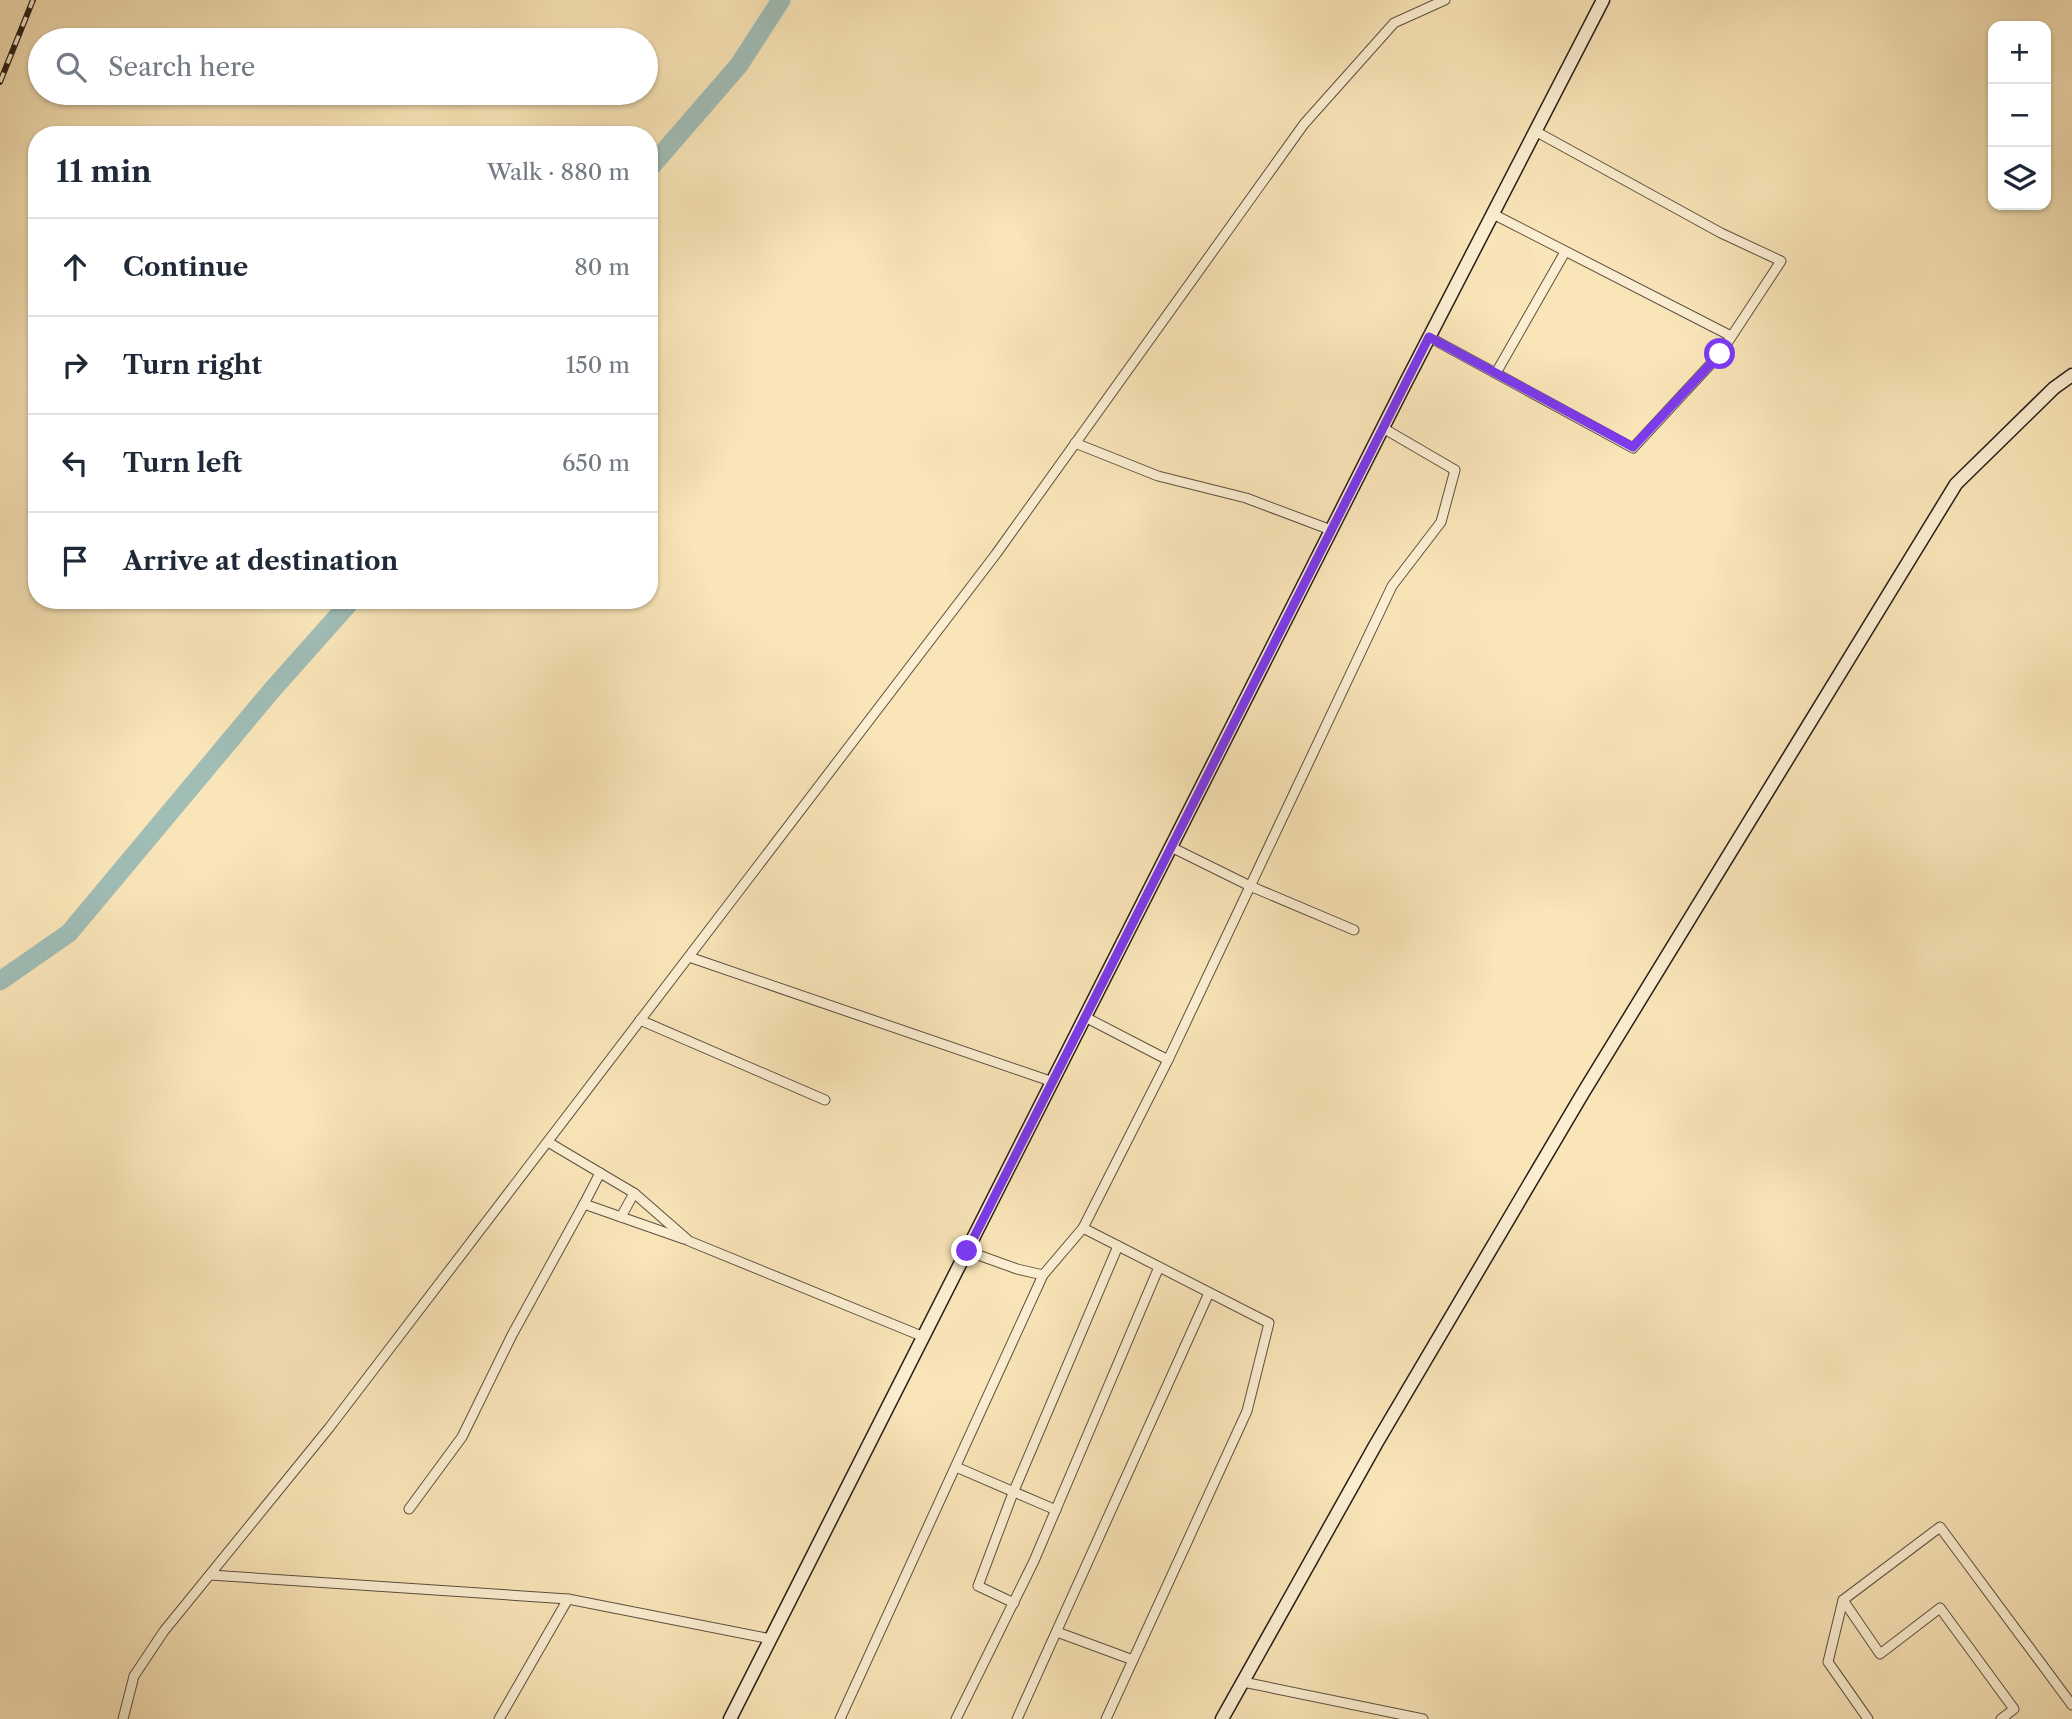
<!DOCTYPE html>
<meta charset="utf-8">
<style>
:root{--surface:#fff;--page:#f6f6f7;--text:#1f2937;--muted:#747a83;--line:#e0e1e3}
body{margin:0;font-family:"Libre Caslon Text",serif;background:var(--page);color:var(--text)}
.controls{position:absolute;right:21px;top:21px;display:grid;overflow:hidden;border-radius:14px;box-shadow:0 2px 5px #0004}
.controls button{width:63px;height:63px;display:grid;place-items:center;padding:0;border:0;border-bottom:2px solid var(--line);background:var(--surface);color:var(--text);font:35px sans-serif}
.stop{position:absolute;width:21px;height:21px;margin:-16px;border:5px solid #7c3aed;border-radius:50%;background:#fff}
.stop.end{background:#7c3aed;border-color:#fff;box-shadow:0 2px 7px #0008}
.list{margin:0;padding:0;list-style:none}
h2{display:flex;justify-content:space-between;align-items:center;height:91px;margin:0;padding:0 28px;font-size:30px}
h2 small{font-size:23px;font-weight:400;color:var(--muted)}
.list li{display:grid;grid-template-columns:46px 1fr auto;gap:21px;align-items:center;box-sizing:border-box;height:98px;padding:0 28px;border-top:2px solid var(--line)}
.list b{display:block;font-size:26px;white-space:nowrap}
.list em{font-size:23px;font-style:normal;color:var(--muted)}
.icon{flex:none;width:38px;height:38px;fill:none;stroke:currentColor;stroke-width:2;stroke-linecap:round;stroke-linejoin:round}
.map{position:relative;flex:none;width:2072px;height:1719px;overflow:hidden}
.search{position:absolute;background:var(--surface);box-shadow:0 2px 5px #0004;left:28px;top:28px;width:630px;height:77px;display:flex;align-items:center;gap:18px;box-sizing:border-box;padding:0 24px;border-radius:38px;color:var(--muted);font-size:26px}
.panel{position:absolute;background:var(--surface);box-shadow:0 2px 5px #0004;left:28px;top:126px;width:630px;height:483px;border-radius:28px}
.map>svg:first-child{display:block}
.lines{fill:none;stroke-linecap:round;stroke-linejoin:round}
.river{stroke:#a0bdb6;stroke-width:19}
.street-casing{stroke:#5c503f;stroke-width:11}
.secondary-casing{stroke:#281e17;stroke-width:15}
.street{stroke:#fbeed1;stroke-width:9}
.secondary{stroke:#fbeed1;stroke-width:12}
.rail-casing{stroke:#281e17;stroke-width:6}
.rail{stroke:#fbeed1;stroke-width:3.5;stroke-dasharray:10;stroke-linecap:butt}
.route{stroke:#7c3aed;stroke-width:9}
</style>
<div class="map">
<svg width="2072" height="1719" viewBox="0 0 2072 1719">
<rect width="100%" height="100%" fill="#f9e5b8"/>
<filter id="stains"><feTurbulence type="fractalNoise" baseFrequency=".00286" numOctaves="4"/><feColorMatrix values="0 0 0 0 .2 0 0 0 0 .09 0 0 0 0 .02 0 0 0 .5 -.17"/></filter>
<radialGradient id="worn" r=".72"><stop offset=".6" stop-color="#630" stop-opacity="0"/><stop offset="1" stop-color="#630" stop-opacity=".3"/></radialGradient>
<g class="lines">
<!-- river -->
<g class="river">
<polyline points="649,169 739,65 781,0"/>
<polyline points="0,981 69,933 272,690 352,600"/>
</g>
<defs>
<g id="street">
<polyline points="1493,214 1731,336"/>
<polyline points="1429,337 1633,448 1720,354 1781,261 1721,233 1535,131"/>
<polyline points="1496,373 1565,252"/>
<polyline points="1075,443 1158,476 1246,498 1331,530"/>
<polyline points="1171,847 1250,886 1354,930"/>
<polyline points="689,957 1053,1082"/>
<polyline points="1085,1017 1168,1060"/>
<polyline points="640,1020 825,1100"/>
<polyline points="548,1142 634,1193 689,1241 924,1337"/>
<polyline points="600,1173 584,1204 684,1239"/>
<polyline points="621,1217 634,1193"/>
<polyline points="967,1251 1017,1269 1043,1275"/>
<polyline points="956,1467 1056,1510"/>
<polyline points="409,1509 462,1437 512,1335 584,1204"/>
<polyline points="210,1575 568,1599 771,1639"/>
<polyline points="1843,1600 1880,1654 1940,1608 2014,1709 2001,1719"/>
<polyline points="1014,1603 978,1586 1013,1493 1118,1246"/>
<polyline points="1057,1632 1133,1660"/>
<polyline points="1243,1682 1423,1719"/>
<polyline points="123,1719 134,1676 164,1631 329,1428 996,554 1304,124 1394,23 1445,0"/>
<polyline points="499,1719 568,1599"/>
<polyline points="840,1719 1043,1275 1083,1228"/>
<polyline points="956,1719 1034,1561 1159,1267"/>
<polyline points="1017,1719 1209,1293"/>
<polyline points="1106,1719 1247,1411 1269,1323 1083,1228 1168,1060 1392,586 1441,522 1455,470 1383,428"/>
<polyline points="1868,1719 1828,1662 1843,1600 1940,1527 2072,1705"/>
</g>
<g id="secondary">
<polyline points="730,1719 1405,384 1603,0"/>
<polyline points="1222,1719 1376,1444 1583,1093 1956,484 2054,388 2072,375"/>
</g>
</defs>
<!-- street casing -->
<use href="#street" class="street-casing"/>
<!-- secondary casing -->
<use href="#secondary" class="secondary-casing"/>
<!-- street -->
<use href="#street" class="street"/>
<!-- secondary -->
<use href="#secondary" class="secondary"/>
<defs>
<polyline id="rail" points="0,82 33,0"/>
</defs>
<!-- rail casing -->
<use href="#rail" class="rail-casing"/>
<!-- rail -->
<use href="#rail" class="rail"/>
</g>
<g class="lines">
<!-- route -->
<polyline class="route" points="967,1251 1429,337 1633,447 1720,354"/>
</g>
<rect width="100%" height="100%" filter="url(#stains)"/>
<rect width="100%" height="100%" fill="url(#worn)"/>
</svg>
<div class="controls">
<button>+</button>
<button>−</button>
<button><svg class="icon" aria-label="layers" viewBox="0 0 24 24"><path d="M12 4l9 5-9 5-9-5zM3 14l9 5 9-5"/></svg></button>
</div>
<div class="stop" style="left:1720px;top:354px"></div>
<div class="stop end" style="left:967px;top:1251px"></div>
<div class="search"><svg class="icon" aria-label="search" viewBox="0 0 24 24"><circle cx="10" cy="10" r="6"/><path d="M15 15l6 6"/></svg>Search here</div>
<section class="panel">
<h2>11 min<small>Walk · 880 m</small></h2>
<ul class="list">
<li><svg class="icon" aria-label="ahead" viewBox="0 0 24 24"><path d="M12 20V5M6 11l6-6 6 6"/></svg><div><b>Continue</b></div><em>80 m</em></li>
<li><svg class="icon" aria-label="right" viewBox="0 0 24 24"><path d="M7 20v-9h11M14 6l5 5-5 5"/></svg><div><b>Turn right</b></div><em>150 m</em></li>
<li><svg class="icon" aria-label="left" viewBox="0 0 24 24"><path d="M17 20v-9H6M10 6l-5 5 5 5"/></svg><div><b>Turn left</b></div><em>650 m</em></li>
<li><svg class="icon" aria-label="arrive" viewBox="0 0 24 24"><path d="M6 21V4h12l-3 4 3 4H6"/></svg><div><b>Arrive at destination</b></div></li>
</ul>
</section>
</div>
